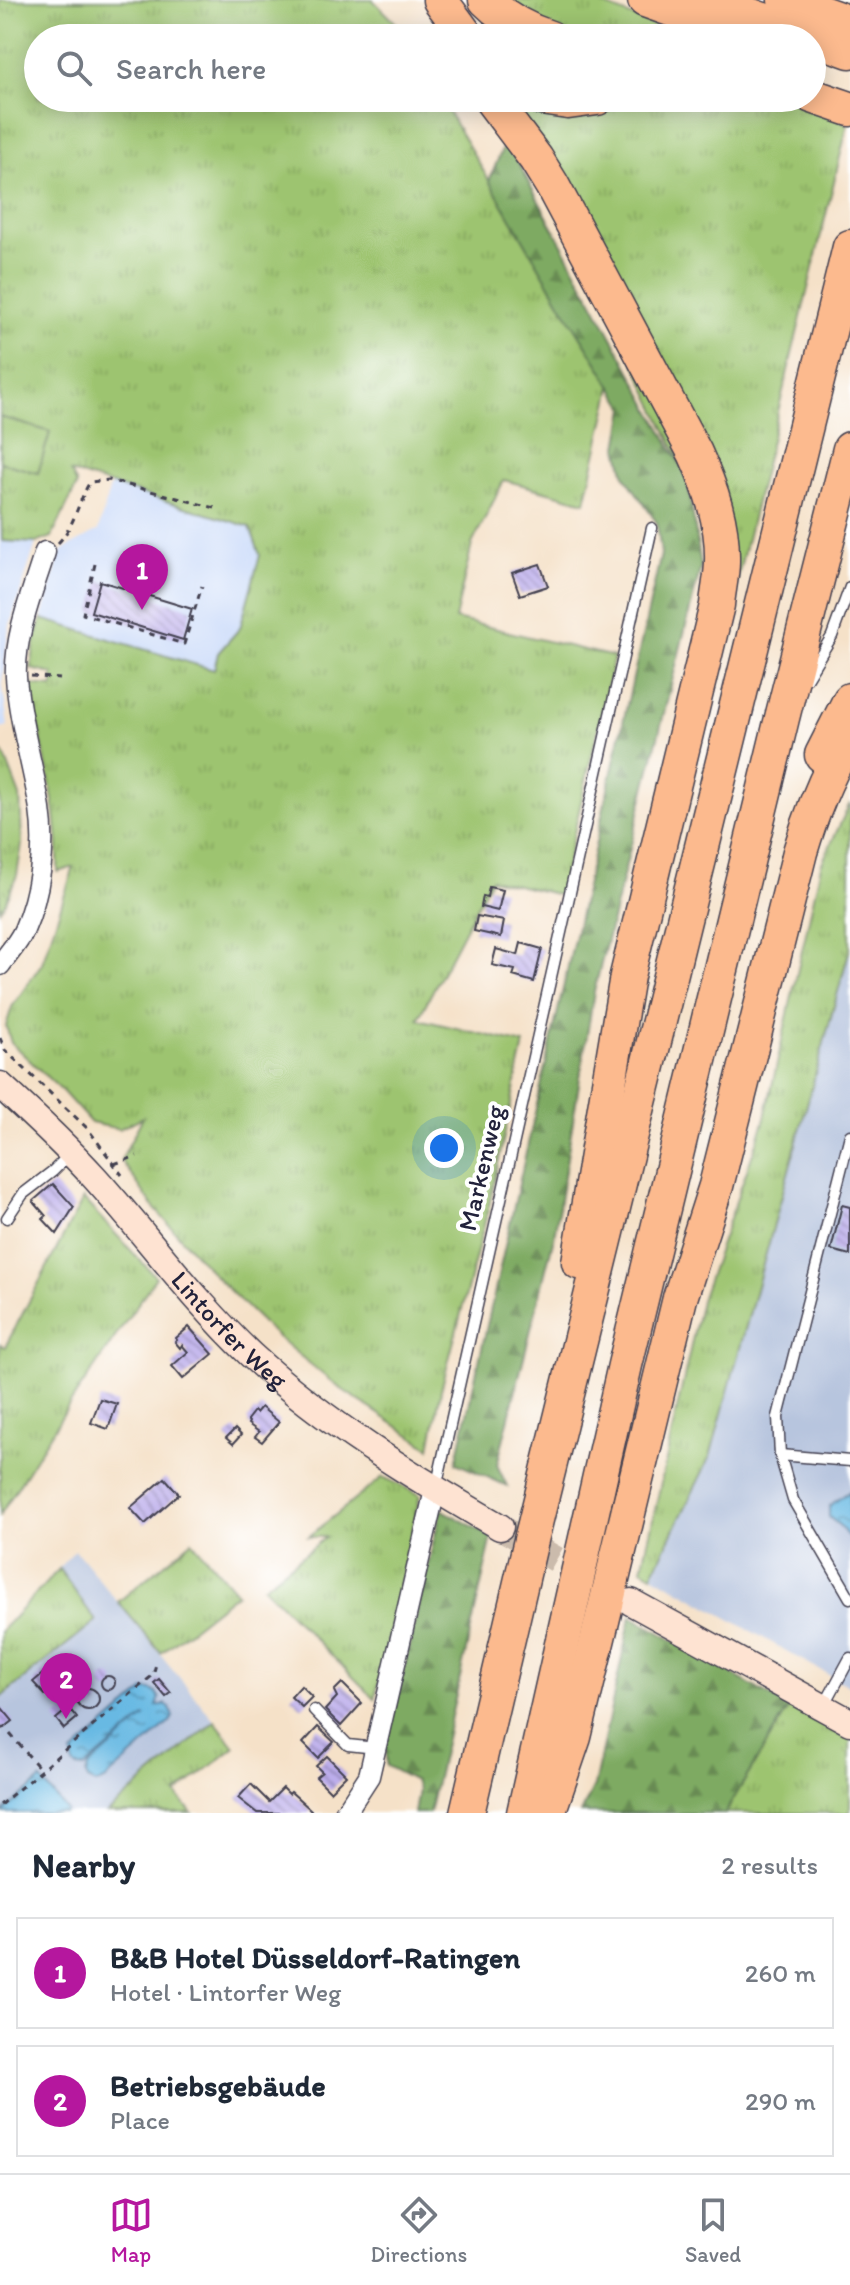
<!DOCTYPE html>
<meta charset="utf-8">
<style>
:root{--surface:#fff;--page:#f6f6f7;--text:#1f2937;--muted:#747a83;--line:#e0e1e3;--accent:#b5179e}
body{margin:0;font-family:Itim,sans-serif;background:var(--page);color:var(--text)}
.you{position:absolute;left:444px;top:1148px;width:28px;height:28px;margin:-20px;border:6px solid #fff;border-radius:50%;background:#1a73e8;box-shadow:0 0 0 12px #1a73e833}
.badge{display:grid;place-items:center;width:52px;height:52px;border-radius:50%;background:var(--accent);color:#fff;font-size:26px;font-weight:700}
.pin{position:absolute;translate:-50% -66px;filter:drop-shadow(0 2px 4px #0008)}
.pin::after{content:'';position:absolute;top:42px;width:28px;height:24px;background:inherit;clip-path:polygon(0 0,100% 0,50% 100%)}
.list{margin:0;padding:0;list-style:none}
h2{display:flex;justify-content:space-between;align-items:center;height:104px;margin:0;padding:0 32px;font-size:34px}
h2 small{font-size:26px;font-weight:400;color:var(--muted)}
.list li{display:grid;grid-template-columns:52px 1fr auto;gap:24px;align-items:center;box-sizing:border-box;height:112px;margin:0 16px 16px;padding:0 16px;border:2px solid var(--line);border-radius:0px}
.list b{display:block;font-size:30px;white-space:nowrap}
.list p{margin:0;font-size:26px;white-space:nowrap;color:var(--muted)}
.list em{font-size:26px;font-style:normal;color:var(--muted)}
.icon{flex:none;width:44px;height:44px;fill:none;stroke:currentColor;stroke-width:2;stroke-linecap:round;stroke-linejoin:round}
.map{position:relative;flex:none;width:850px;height:1813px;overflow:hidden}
.search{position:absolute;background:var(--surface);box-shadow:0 4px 20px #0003;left:24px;right:24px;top:24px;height:88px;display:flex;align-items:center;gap:20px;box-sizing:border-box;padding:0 28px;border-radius:44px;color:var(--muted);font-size:30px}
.sheet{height:360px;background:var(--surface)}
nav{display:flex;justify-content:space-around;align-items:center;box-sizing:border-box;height:112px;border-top:2px solid var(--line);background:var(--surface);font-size:22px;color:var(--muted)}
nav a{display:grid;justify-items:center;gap:4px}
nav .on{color:var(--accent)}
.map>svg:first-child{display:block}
.built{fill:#cbdbf9}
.industrial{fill:#b7c5de}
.grass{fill:url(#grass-tufts);stroke:#607355;stroke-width:2}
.forest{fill:url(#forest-firs);stroke:#50664e;stroke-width:2}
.pitch{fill:#9dc46f;stroke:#607355;stroke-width:2}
.water{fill:url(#water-ripples);stroke:#446e8f;stroke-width:2}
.building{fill:url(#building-back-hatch)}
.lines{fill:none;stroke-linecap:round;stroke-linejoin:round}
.secondary-tunnel{stroke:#cbbbac;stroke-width:26;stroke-dasharray:26 13;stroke-linecap:butt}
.service-casing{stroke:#423f50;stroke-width:13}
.minor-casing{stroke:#423f50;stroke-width:23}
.secondary-casing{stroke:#423f50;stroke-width:29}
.motorway-casing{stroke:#423f50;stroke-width:37}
.path{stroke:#423f50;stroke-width:3;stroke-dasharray:6 6;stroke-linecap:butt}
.service{stroke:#fff;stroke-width:10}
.minor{stroke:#fff;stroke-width:20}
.secondary{stroke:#fee3d2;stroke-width:26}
.motorway{stroke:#fcba8e;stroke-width:34}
.labels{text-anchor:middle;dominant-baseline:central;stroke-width:8;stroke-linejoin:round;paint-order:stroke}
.street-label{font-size:26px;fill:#22223b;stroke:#fff}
</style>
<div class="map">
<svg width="850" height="1813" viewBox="0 0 850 1813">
<defs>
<pattern id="grass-tufts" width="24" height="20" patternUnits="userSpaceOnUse" patternTransform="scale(2)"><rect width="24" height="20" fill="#9dc46f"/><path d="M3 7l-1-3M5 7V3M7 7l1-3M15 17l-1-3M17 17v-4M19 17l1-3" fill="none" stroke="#87a861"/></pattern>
<pattern id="forest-firs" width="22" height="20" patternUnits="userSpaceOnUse" patternTransform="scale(2)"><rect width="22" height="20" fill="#7eaa62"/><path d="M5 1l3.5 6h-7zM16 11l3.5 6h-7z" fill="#678a52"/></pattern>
<pattern id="water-ripples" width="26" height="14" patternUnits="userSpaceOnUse" patternTransform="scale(2)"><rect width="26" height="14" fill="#67b9e3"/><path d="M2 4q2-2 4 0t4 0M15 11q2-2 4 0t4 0" fill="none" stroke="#5496b9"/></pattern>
<pattern id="building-back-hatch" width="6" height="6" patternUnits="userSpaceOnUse" patternTransform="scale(2)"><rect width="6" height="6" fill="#bcadeb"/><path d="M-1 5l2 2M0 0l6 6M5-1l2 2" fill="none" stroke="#988cc0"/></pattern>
</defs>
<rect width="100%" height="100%" fill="#fff"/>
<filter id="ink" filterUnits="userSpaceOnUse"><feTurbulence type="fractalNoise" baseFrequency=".0125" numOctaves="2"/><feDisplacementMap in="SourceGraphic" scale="16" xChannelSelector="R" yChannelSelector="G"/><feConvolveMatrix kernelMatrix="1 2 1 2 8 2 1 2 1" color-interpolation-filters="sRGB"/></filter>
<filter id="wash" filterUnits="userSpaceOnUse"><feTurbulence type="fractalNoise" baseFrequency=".006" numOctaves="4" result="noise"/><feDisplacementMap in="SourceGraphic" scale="32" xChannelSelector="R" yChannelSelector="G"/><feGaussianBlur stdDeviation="1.8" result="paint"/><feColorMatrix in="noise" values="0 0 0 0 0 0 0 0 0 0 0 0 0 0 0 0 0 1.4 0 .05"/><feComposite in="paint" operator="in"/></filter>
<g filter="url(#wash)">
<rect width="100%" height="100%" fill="#f5e1c8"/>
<!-- built -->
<g class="built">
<polygon points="0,358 36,543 9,628 2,682 8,727 0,728"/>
<polygon points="111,484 250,527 261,555 240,628 218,653 214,670 42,619 61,551 98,531"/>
</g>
<!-- industrial -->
<g class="industrial">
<polygon points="850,948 850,1687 652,1575 710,1457"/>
<polygon points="75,1550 215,1721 107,1813 0,1813 0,1632"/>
</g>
<!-- grass -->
<g class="grass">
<path d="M 0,0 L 373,0 L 396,23 L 404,38 L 38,38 L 38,98 L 440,98 L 612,387 L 585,502 L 504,480 L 472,544 L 455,619 L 614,657 L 560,895 L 491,879 L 418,1019 L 524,1044 L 489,1206 L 441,1390 L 430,1448 L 337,1386 L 277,1337 L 215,1276 L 155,1209 L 121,1160 L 143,1117 L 119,1129 L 91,1123 L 63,1092 L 11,1043 L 6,1026 L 12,1007 L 42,963 L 74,867 L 58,872 C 60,805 41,750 31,685 L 53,687 L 53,674 L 31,669 L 35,641 L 42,619 L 214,670 L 218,653 L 240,628 L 260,555 L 250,527 L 71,472 L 77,485 L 52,537 L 36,543 L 2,541 L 0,462 L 38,473 L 50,432 L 0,417 Z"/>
<polygon points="500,0 591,0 666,30 670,24 685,33 682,38 577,38 563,36"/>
<path d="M 657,98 L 786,98 L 815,107 L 848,124 L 658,905 L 727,561 L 515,108 L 523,103 C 564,124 615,106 657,98 Z"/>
<polygon points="0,750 4,754 20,796 22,844 17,875 6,902 0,910"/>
<polygon points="850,803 850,948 710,1457 652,1575 642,1569 701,1300 764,1122 821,865"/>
<polygon points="83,1199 156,1277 69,1405 0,1515 0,1344 5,1347"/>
<polygon points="383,1477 420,1495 375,1699 263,1587 326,1537 308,1537"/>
<polygon points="192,1541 237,1593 161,1653 118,1602"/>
<polygon points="59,1569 96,1621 0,1698 0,1632"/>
<polygon points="789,1707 850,1739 850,1813 725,1813"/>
<polygon points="215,1721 235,1747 176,1794 192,1813 107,1813"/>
</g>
<!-- forest -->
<g class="forest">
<polygon points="506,140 687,477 701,566 594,992 554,1237 497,1465 507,1486 456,1463 661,554 657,523 625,476 618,447 625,408 562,306 489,181"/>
<polygon points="441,1509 492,1537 429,1813 414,1813 418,1790 415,1781 386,1766 386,1747"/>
<polygon points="631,1616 789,1707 725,1813 581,1813 594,1786"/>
</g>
<!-- pitch -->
<polygon class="pitch" points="0,417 50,432 38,473 0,462"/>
<!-- water -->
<g class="water">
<polygon points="850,1491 850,1540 840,1526 829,1517 829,1506"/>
<path d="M 145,1690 C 152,1689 156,1691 160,1698 L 157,1706 L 165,1704 L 169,1707 L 173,1717 L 170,1722 L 105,1780 L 96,1784 L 88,1780 L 86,1775 L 88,1767 L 146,1716 L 84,1768 L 76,1767 L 73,1762 L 72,1754 Z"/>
<polygon points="41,1780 67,1811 65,1813 2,1813"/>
</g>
<g id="blocks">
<!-- building -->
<g class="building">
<polygon points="540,564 548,586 520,595 512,573"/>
<polygon points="100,581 192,609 183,640 91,612"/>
<polygon points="489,887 503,890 498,911 481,907 483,896 487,897"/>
<polygon points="477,916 504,921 501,937 474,931"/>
<polygon points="521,943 542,949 534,982 513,976 515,970 492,965 496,949 518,955"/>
<polygon points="53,1184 74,1207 57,1234 43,1219 46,1216 33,1201"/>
<polygon points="842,1205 850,1207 850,1255 831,1250"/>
<polygon points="189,1327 213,1354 183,1379 172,1366 188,1352 182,1345 180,1348 175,1342 177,1340 176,1338"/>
<polygon points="100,1399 117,1404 108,1429 91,1423"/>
<polygon points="261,1407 279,1422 262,1442 255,1437 259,1432 248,1424 249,1422 247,1420 254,1411 256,1413"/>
<polygon points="235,1429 241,1435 233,1444 226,1438"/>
<polygon points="165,1478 179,1494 145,1524 130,1508"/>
<polygon points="52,1666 64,1680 45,1695 33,1682"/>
<circle cx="108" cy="1683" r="7"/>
<polygon points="159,1679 171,1693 166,1697 154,1683"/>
<polygon points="342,1683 362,1703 341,1726 325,1710 337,1697 334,1691"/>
<polygon points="301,1686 312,1697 302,1707 291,1697"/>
<circle cx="88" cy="1699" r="11"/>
<polygon points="2,1708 13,1721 3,1729 0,1726 0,1710"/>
<polygon points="69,1708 77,1718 64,1729 56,1719"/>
<polygon points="318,1727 334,1742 318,1758 303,1743"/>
<polygon points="327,1756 346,1775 330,1791 316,1777 322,1772 316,1766"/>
<polygon points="251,1784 269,1802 283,1788 289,1794 291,1792 311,1810 309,1813 257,1813 238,1798"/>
</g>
</g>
</g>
<g filter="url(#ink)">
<use href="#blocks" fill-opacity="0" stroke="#423f50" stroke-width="2"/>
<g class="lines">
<!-- secondary-tunnel -->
<polyline class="secondary-tunnel" points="500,1527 594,1581"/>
<defs>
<g id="service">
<polyline points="806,679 832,636 850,587"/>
<polyline points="7,1218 23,1194 53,1171 70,1154"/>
<polyline points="780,1455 778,1417 850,1135"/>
<polyline points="850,1461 780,1455 793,1500 850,1598"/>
<polyline points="436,1488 652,528"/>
<polyline points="824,1706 850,1658"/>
<polyline points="314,1710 348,1745 376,1748"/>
</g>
<g id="minor">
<path d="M 0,965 C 8,954 19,942 24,930 C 40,893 46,849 40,809 C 33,765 19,722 16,677 C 14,635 33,591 45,552"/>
<polyline points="345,1813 369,1776 435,1490"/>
</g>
<g id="secondary">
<path id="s1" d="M 0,1085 C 33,1115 65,1145 95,1178 C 147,1236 194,1301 251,1355 C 326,1424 412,1476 500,1527"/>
<polyline points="631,1602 850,1722"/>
</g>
<g id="motorway">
<polyline points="440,0 468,38"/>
<path d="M 486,0 C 504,18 525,30 550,38"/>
<polyline points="645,0 732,31"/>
<polyline points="707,0 850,51"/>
<polyline points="785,0 850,23"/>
<polyline points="812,96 850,109"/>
<path d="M 490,98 L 536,159 L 552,185 L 695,453 C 711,488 723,523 722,561 C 722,576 718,591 717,605 L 627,976 L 579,1262"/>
<polyline points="541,98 568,102 597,98"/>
<polyline points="822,755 850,700"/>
<polyline points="467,1813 531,1540 850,247"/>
<polyline points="524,1813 625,1365 782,718 850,449"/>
<path d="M 548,1813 L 574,1737 L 680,1298 L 716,1186 L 800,852 C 812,811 828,772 850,736"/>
</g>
</defs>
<!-- service casing -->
<use href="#service" class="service-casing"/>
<!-- minor casing -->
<use href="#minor" class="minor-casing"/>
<!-- secondary casing -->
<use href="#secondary" class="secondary-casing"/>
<!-- motorway casing -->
<use href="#motorway" class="motorway-casing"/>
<!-- path -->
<g class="path">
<path d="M 58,543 C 75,526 77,503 90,482 L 109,480 L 219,509"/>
<polyline points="95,564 83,614 184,644 202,586"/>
<polyline points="31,676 60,679"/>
<polyline points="0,1038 5,1050 88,1129 122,1175"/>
<polyline points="114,1164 137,1156"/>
<polyline points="10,1734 41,1770"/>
<polyline points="0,1805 153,1675 156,1664"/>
</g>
<!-- service -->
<use href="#service" class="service"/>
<!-- minor -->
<use href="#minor" class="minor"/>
<!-- secondary -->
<use href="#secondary" class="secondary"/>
<!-- motorway -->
<use href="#motorway" class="motorway"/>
</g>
</g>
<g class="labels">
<!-- street labels -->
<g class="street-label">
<text transform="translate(481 1168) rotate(-77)">Markenweg</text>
<text stroke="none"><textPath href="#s1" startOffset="336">Lintorfer Weg</textPath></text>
</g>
</g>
</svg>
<div class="you"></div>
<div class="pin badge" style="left:142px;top:610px">1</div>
<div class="pin badge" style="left:66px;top:1719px">2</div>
<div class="search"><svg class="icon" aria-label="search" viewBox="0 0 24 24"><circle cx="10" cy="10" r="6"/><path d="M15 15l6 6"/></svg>Search here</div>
</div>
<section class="sheet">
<h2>Nearby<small>2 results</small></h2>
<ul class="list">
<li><span class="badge">1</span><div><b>B&amp;B Hotel Düsseldorf-Ratingen</b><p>Hotel · Lintorfer Weg</p></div><em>260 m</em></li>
<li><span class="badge">2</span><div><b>Betriebsgebäude</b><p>Place</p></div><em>290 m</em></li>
</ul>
</section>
<nav>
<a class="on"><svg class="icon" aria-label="map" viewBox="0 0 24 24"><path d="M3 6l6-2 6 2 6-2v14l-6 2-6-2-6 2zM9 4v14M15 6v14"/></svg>Map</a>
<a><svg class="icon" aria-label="directions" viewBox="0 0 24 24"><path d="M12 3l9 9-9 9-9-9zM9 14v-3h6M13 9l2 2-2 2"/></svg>Directions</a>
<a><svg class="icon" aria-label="saved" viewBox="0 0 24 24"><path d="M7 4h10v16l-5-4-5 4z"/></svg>Saved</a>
</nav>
